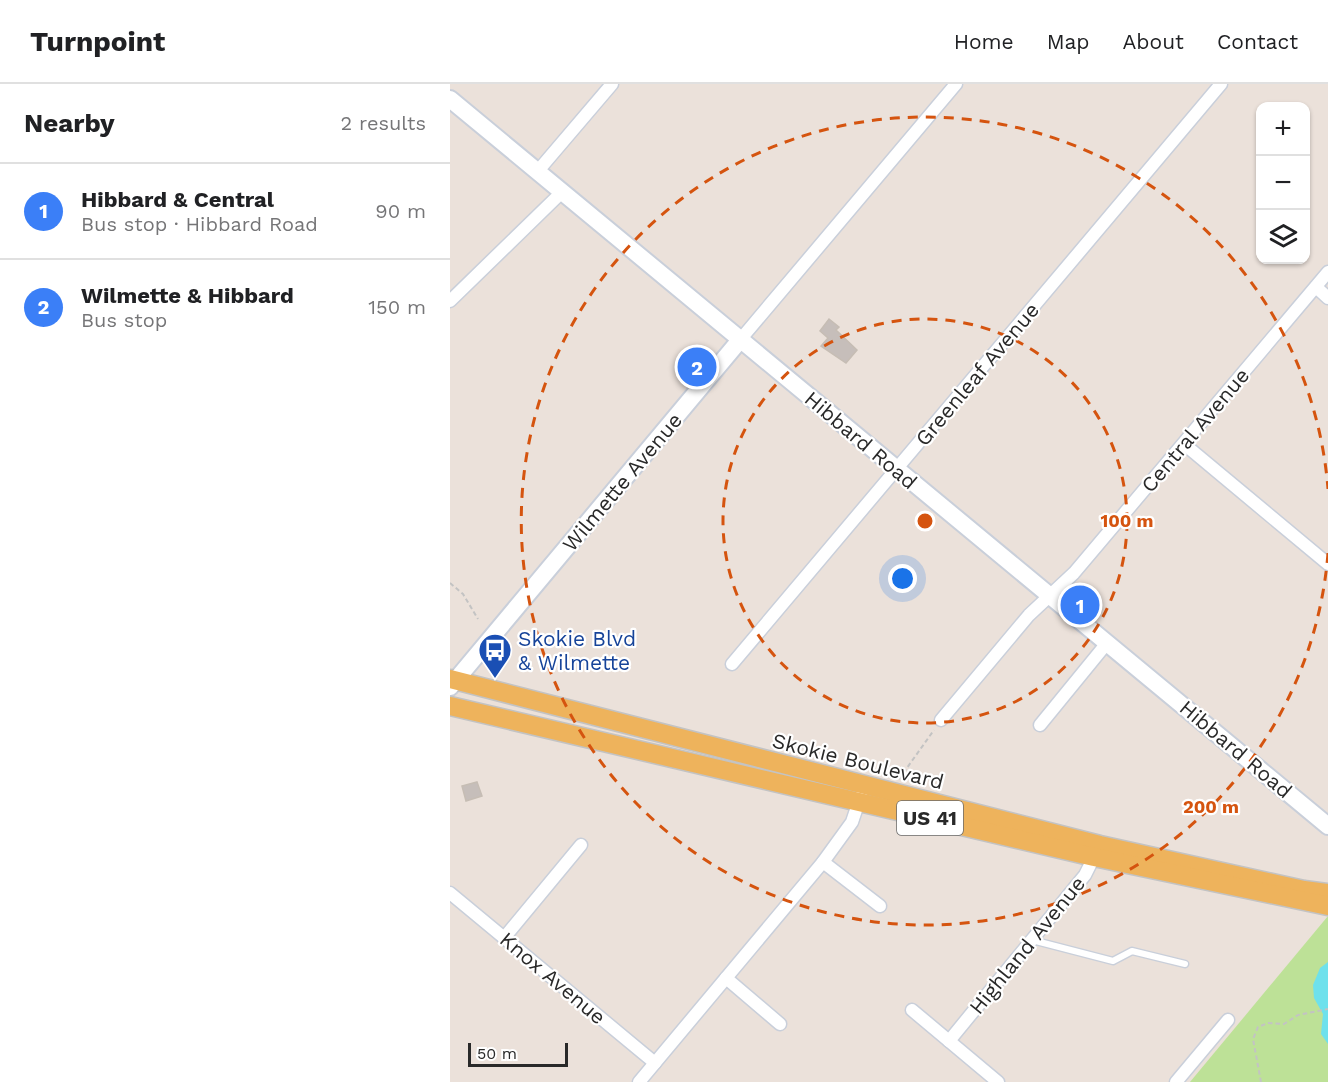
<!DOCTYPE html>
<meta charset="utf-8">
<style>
:root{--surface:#fff;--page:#f6f6f6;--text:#202124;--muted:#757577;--line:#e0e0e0;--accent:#3b7ff7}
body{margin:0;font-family:"Work Sans",sans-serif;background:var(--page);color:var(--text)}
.controls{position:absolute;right:18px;top:18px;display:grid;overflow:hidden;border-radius:12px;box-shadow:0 2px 4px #0004}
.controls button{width:54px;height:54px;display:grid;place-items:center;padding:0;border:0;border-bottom:2px solid var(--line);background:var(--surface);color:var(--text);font:30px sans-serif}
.scale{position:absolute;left:18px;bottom:15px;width:100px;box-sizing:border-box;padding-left:6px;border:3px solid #292929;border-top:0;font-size:16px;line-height:21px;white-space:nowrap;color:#292929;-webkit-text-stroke:4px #fff;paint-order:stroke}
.you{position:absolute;left:453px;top:495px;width:21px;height:21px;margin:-15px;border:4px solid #fff;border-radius:50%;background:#1a73e8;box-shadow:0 0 0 9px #1a73e833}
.badge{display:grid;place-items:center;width:39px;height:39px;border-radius:50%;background:var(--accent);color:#fff;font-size:20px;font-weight:700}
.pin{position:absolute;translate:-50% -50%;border:3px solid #fff;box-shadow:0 2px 6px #0006}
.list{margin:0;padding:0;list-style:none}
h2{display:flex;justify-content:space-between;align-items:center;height:78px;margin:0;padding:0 24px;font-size:26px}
h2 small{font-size:20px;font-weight:400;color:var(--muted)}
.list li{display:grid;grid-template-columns:39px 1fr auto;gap:18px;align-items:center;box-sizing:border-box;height:96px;padding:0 24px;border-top:2px solid var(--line)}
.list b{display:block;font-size:22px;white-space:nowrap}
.list p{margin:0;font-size:20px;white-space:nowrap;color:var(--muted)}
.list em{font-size:20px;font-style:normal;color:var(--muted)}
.icon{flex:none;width:33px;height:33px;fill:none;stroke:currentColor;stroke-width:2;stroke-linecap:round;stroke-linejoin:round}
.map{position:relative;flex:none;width:878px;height:998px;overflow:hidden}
header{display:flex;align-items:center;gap:36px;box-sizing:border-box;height:84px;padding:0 30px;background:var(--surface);border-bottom:2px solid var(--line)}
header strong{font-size:28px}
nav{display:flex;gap:33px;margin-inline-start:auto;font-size:21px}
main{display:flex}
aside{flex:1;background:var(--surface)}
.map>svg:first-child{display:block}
.green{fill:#bde197}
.water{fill:#6ee1ec}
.building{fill:#c6beba;stroke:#c6bdb4;stroke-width:1.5}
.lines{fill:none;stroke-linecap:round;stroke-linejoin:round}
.lane-casing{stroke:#c9cfda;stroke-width:9}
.street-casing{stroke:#c9cfda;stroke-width:15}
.secondary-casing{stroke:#c9cfda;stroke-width:20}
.primary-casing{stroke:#c3c3c3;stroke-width:21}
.path{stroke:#c3c3c3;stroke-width:2;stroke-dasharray:4.5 3;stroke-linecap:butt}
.lane{stroke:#fff;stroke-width:6}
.street{stroke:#fff;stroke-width:12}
.secondary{stroke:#fff;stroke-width:16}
.primary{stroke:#eeb35c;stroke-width:18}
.ring{fill:none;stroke:#d5540f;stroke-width:3;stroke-dasharray:10 8}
.labels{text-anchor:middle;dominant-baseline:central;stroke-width:4.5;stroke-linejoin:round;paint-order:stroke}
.shield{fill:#fff;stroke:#696969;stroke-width:1.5}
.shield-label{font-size:20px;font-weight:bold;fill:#292929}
.street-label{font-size:21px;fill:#292929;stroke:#fff}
.transit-label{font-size:21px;fill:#164399;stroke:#fff;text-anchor:start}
.centre{fill:#d5540f;stroke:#fff;stroke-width:3}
.ring-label{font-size:18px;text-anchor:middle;font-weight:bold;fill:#d5540f;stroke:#fff;stroke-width:4.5;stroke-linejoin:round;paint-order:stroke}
</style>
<header>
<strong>Turnpoint</strong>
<nav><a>Home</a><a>Map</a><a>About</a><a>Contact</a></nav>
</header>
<main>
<aside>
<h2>Nearby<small>2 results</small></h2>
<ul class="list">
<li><span class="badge">1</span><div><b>Hibbard &amp; Central</b><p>Bus stop · Hibbard Road</p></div><em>90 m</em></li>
<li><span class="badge">2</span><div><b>Wilmette &amp; Hibbard</b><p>Bus stop</p></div><em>150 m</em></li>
</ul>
</aside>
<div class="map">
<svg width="878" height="998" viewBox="0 0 878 998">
<rect width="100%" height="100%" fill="#ebe1da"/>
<!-- green -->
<polygon class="green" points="878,832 878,998 740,998"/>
<!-- water -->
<polygon class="water" points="878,878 878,960 871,950 873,930 864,914 863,901 870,884"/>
<!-- building -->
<g class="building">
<polygon points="379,235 389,243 386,246 407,266 396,279 371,262 378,254 370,247"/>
<polygon points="27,698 32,712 16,717 12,702"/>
</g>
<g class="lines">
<defs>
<polyline id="lane" points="582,856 663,877 682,867 735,880"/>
<g id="street">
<polyline points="87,88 162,0"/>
<polyline points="866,203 878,214"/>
<polyline points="0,217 112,108"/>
<polyline points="290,256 506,0"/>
<polyline points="734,360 878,480"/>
<polyline points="282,580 771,0"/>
<polyline points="491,636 579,531 624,489 878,188"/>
<polyline points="590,641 657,559"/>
<polyline points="373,778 430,822"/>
<polyline points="0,809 205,979"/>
<polyline points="54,854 131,761"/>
<polyline points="276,894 330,940"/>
<polyline points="462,926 548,998"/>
<polyline points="499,957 635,791 647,767"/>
<polyline points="189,998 373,778 402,738 411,711"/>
<polyline points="726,998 778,936"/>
</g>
<g id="secondary">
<polyline points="0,15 878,742"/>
<polyline points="0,603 290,256"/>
</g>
<g id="primary">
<polyline points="0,595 650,761 854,806 878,809"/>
<polyline points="0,622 644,773 878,822"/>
</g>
</defs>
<!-- lane casing -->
<use href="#lane" class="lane-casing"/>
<!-- street casing -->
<use href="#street" class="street-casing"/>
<!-- secondary casing -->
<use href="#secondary" class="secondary-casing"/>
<!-- primary casing -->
<use href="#primary" class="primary-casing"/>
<!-- path -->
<g class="path">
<polyline points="0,499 13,510 28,535"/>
<polyline points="449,695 484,646"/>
<polyline points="811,998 803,955 808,943 818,939 834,940 848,931 878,925"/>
</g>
<!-- lane -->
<use href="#lane" class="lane"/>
<!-- street -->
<use href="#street" class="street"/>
<!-- secondary -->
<use href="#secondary" class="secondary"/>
<!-- primary -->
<use href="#primary" class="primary"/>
</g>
<!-- distance rings -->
<g class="ring">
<circle cx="475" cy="437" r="202"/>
<path d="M878 469A404 404 0 1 1 878 405"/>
</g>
<!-- icons -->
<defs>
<symbol id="bus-pin" viewBox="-11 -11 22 30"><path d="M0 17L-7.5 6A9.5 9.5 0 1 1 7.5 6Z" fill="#1a4fb4" stroke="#fff"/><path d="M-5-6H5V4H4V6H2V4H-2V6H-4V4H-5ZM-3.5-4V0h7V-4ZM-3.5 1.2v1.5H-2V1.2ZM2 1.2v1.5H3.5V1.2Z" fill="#fff"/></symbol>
</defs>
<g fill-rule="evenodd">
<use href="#bus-pin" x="26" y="547" width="38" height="52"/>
</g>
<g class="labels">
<!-- shield labels -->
<rect class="shield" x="447" y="717" width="66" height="34" rx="4.5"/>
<g class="shield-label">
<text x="480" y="734">US 41</text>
</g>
<!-- street labels -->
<g class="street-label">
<text transform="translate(527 290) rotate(-50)">Greenleaf Avenue</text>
<text transform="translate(745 346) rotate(-50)">Central Avenue</text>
<text transform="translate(411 356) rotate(40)">Hibbard Road</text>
<text transform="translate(172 398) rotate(-50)">Wilmette Avenue</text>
<text transform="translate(786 665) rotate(40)">Hibbard Road</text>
<text transform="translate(408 677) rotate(14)">Skokie Boulevard</text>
<text transform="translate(577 861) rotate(-51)">Highland Avenue</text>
<text transform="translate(103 894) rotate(40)">Knox Avenue</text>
</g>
<!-- transit labels -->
<g class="transit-label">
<text x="68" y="554">Skokie Blvd<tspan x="68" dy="24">&amp; Wilmette</tspan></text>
</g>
</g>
<circle cx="475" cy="437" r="9" class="centre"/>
<g class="ring-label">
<text x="677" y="443">100 m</text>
<text x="761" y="729">200 m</text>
</g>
</svg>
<div class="controls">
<button>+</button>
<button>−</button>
<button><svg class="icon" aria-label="layers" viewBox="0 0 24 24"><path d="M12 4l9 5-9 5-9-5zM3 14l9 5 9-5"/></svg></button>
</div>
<div class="scale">50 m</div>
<div class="you"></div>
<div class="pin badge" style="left:630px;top:521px">1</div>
<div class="pin badge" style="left:247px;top:283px">2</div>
</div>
</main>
